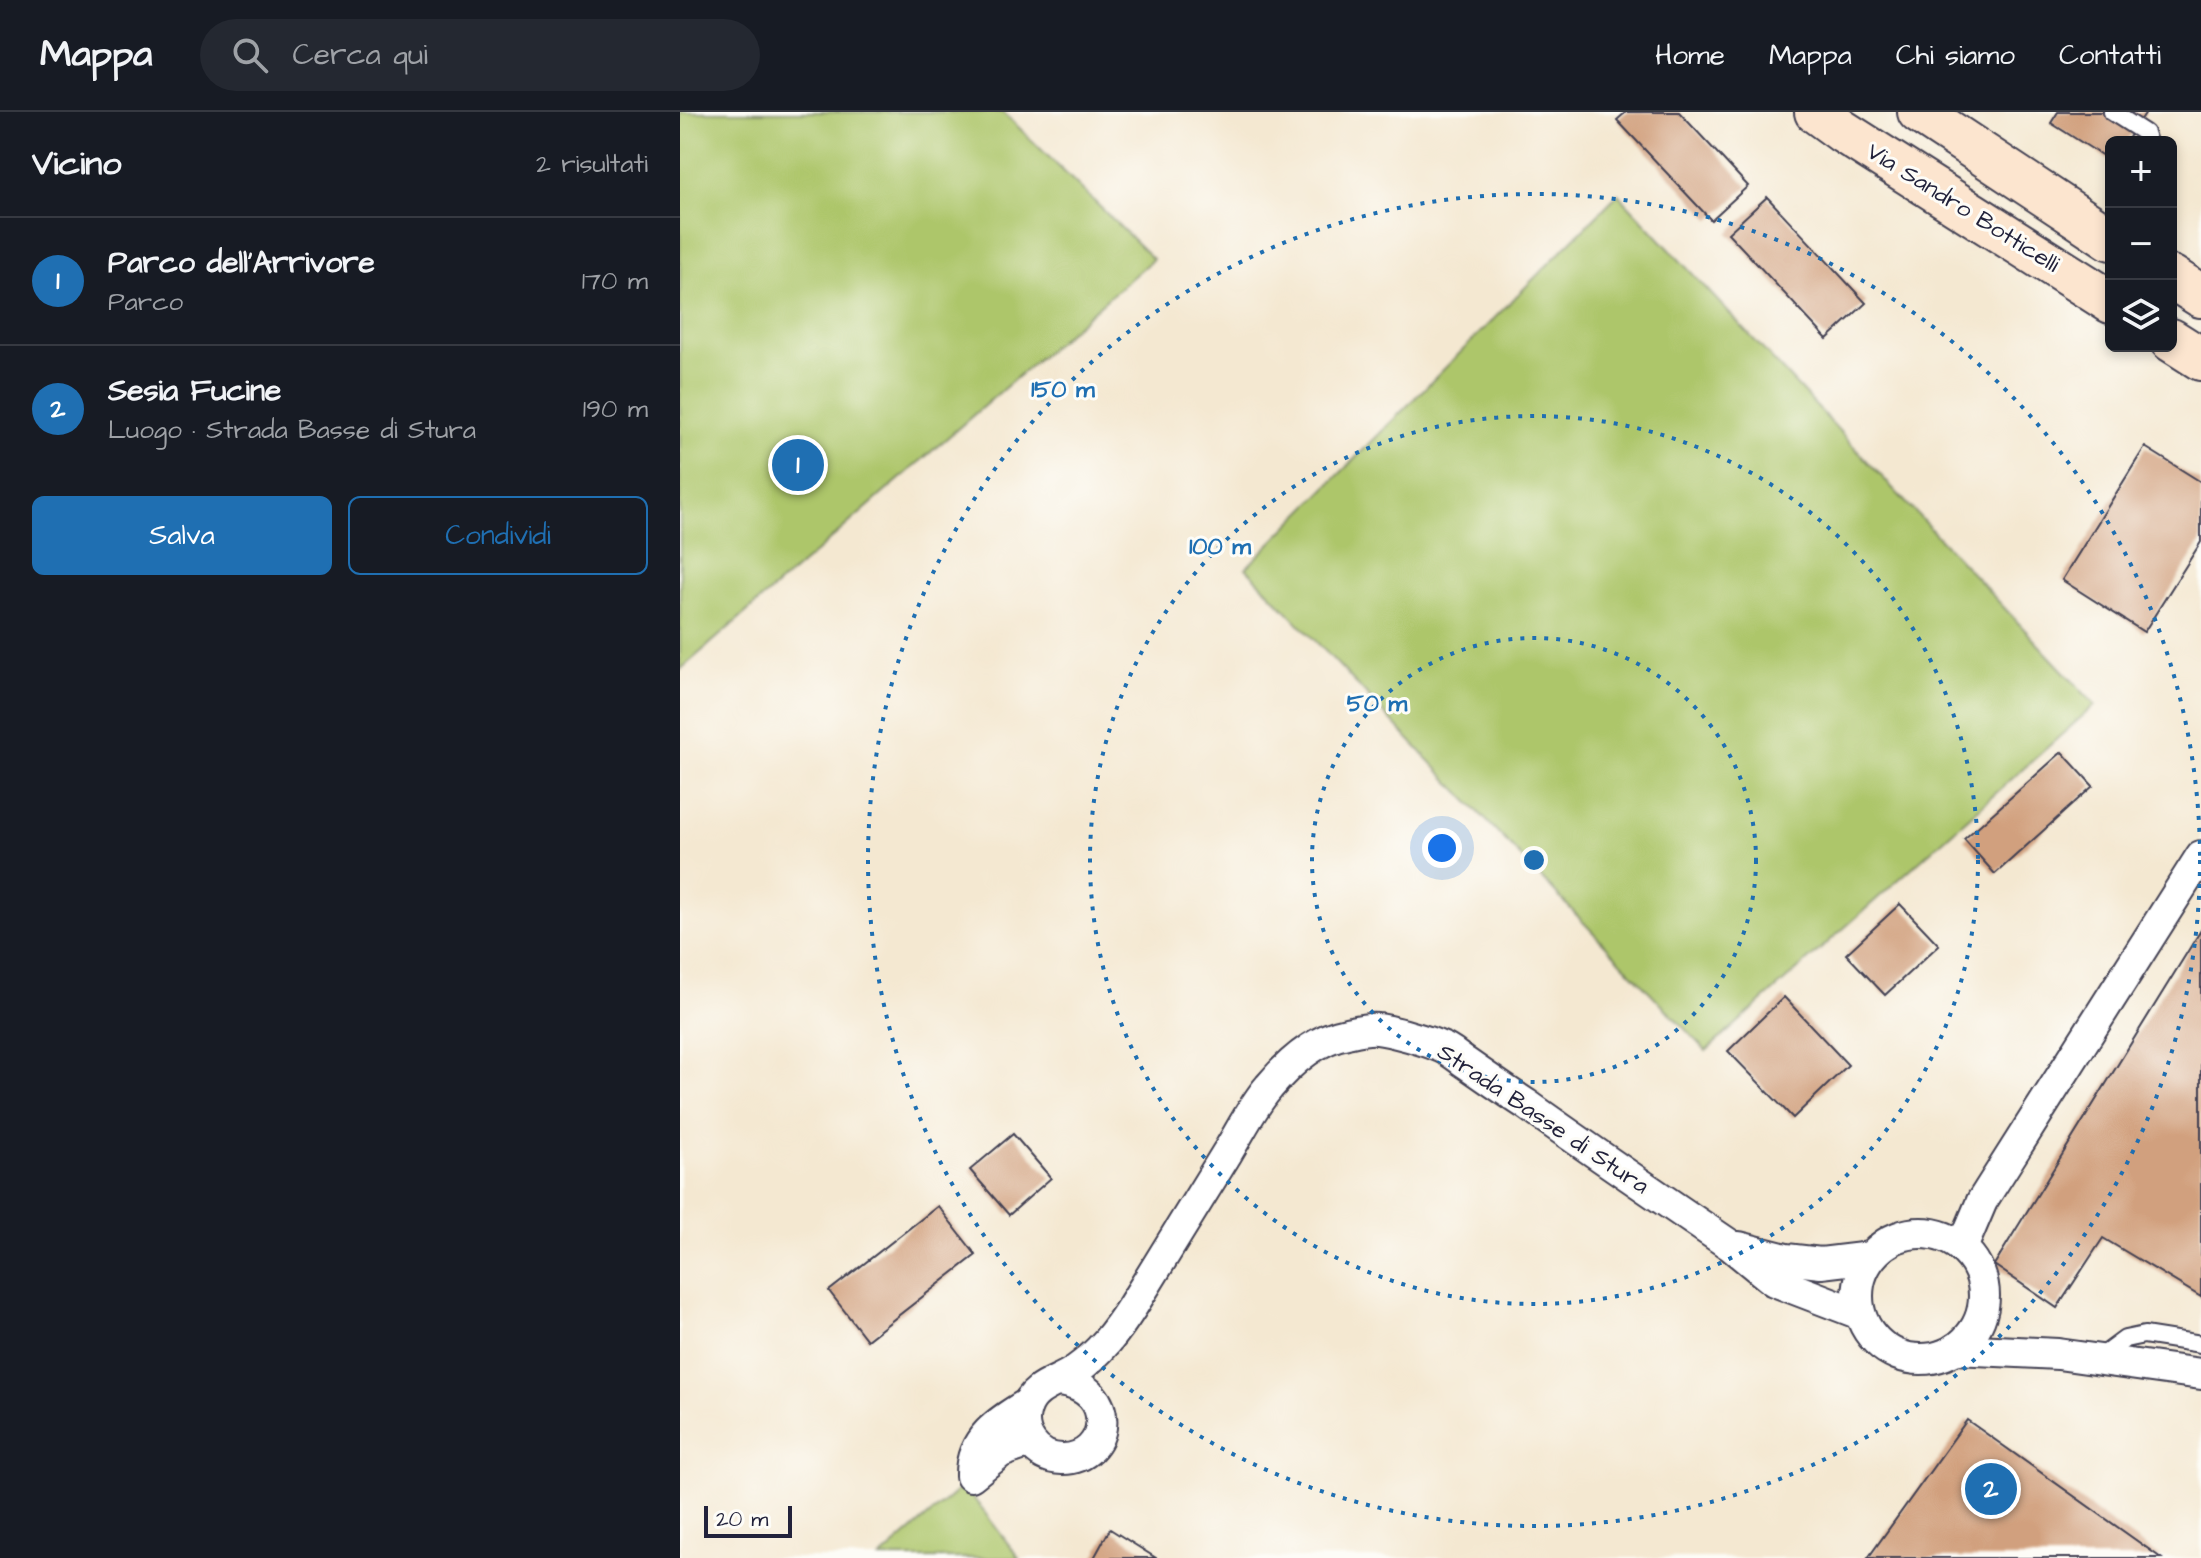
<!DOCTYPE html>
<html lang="it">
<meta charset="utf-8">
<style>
:root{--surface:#171b24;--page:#242831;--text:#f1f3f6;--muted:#9ea1a6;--line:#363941;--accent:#1f6fb2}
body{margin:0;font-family:"Architects Daughter",sans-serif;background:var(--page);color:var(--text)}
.controls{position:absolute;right:24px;top:24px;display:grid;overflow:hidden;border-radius:12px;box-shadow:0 4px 12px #0003}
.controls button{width:72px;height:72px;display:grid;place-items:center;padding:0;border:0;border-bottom:2px solid var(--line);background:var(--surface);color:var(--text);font:40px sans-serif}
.scale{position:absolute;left:24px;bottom:20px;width:88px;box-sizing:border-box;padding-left:8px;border:4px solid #22223b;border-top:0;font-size:22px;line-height:28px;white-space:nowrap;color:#22223b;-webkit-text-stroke:6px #fdfcf7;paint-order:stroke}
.you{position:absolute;left:762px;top:736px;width:28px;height:28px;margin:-20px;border:6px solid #fff;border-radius:50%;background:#1a73e8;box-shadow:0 0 0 12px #1a73e833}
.badge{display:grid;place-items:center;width:52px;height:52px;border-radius:50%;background:var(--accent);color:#fff;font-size:26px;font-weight:700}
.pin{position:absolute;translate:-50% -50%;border:4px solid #fff;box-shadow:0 2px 8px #0006}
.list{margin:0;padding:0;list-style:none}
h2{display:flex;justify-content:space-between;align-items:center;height:104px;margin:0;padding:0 32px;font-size:34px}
h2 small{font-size:26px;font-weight:400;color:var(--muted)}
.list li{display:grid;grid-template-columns:52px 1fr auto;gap:24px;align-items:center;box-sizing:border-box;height:128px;padding:0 32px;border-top:2px solid var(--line)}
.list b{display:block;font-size:30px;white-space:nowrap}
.list p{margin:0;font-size:26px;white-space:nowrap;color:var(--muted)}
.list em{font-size:26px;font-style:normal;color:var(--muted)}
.actions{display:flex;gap:16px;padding:24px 32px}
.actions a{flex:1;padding:18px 0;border:2px solid var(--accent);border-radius:12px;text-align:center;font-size:28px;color:var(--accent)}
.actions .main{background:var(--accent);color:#fff}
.icon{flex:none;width:44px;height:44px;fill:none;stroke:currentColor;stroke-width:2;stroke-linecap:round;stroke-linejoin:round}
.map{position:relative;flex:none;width:1521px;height:1446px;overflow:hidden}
header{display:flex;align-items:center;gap:48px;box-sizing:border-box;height:112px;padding:0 40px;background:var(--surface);border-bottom:2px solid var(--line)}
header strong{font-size:38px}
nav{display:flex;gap:44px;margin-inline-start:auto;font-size:28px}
.search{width:560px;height:72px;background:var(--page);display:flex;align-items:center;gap:20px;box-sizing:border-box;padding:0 28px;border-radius:44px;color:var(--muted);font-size:30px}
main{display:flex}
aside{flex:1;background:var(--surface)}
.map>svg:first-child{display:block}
.green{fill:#adc66b;stroke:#687453;stroke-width:2}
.building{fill:#d1a07e}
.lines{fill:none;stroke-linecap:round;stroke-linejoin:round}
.lane-casing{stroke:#424052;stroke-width:20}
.street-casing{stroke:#424052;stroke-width:34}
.secondary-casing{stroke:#424052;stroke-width:46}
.lane{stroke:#fff;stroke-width:16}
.street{stroke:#fff;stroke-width:30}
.secondary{stroke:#fce5cf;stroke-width:42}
.ring{fill:none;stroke:#1f6fb2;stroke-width:4;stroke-dasharray:4 8}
.labels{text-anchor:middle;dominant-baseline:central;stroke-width:6;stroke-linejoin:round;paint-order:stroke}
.street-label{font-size:24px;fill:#22223b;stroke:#fdfcf7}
.centre{fill:#1f6fb2;stroke:#fdfcf7;stroke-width:4}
.ring-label{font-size:24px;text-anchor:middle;font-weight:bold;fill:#1f6fb2;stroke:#fdfcf7;stroke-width:6;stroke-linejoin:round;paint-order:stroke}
</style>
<header>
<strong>Mappa</strong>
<div class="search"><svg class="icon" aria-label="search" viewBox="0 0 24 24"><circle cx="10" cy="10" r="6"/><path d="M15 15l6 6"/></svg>Cerca qui</div>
<nav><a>Home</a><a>Mappa</a><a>Chi siamo</a><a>Contatti</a></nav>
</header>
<main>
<aside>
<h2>Vicino<small>2 risultati</small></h2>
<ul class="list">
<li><span class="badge">1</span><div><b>Parco dell'Arrivore</b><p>Parco</p></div><em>170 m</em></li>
<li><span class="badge">2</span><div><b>Sesia Fucine</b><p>Luogo · Strada Basse di Stura</p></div><em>190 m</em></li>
</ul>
<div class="actions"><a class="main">Salva</a><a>Condividi</a></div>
</aside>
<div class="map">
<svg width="1521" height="1446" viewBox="0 0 1521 1446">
<rect width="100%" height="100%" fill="#fdfcf7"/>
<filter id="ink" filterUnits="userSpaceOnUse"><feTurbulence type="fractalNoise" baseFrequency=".0125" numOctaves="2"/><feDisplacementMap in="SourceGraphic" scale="16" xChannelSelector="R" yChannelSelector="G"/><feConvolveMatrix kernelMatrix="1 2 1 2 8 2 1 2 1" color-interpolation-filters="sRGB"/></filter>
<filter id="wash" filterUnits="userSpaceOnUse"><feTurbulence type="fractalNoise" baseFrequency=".006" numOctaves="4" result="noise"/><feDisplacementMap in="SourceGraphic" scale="32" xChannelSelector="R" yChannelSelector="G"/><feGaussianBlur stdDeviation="1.8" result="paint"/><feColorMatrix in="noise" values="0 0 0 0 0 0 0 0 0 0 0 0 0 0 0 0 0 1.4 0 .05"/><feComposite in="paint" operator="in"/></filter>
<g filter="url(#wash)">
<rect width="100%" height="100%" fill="#f4e8d1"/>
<!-- green -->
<g class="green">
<polygon points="0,0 323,0 473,147 0,558"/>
<polygon points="938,82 1415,593 1026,939 566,456"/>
<polygon points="285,1372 292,1384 339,1446 200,1446"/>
</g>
<g id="blocks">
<!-- building -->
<g class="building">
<polygon points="946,0 999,0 1068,74 1031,108 937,8"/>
<polygon points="1378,0 1466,0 1446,30 1431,30 1431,49 1371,11"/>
<polygon points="1087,85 1186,191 1147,227 1048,121"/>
<polygon points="1465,335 1521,370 1521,430 1464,520 1382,468"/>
<polygon points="1382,640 1413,674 1315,762 1284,727"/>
<polygon points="1220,792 1259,833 1205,883 1166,842"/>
<polygon points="1521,818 1521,1185 1423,1126 1377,1196 1314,1153"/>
<polygon points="1104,885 1168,953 1113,1006 1048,939"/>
<polygon points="333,1022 371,1066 329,1103 290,1058"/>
<polygon points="258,1094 296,1143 187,1228 149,1179"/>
<polygon points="1287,1308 1481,1446 1188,1446"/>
<polygon points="430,1417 476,1446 414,1446"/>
</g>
</g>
</g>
<g filter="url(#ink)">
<use href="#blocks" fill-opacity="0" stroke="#424052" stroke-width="2"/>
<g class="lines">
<defs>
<g id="lane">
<polyline points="1432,0 1465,21 1468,30"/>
<polyline points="1418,1247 1445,1227 1464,1223 1521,1232"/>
</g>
<g id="street">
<circle cx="1241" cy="1184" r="63"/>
<polyline points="1059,1135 1106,1147 1141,1151 1191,1145"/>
<polyline points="1282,1136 1302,1089 1521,744"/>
<polyline points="1275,1237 1378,1242 1521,1262"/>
<path d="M 379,1269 C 440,1276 430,1348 382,1347 C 356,1347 338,1321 346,1297 C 353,1273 379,1271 396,1258 C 420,1241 436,1220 452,1195 C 483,1144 515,1093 547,1041 C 560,1020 573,993 589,975 C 609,951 636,927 667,921 C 676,919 688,916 697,917 C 710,918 748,929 761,935 C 770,938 778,946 786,951 C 806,965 826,979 846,992 C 913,1040 981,1086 1050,1133 L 1094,1169 L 1180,1202"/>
<path d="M 347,1292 C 319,1309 290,1327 291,1364 L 321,1340 L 350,1330"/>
</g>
<g id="secondary">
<polyline points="1136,0 1162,19 1431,190"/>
<polyline points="1239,0 1431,127"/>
<polyline points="1491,165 1521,184"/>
<polyline points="1491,228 1521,247"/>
</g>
</defs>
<!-- lane casing -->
<use href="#lane" class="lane-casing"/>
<!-- street casing -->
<use href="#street" class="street-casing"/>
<!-- secondary casing -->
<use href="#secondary" class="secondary-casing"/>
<!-- lane -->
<use href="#lane" class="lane"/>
<!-- street -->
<use href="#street" class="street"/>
<!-- secondary -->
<use href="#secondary" class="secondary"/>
</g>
</g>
<!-- distance rings -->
<g class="ring">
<circle cx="854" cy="748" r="222"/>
<circle cx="854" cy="748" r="444"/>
<circle cx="854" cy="748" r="666"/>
</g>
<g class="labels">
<!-- street labels -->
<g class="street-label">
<text transform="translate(1283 96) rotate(32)">Via Sandro Botticelli</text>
<text transform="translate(863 1007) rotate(34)">Strada Basse di Stura</text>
</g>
</g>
<circle cx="854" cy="748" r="12" class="centre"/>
<g class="ring-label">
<text x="383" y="285">150 m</text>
<text x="540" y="442">100 m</text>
<text x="697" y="599">50 m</text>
</g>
</svg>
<div class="controls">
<button>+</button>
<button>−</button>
<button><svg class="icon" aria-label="layers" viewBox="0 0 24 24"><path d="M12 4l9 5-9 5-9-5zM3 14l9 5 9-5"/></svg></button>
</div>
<div class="scale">20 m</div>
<div class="you"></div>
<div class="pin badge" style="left:118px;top:353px">1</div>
<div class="pin badge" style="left:1311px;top:1377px">2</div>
</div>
</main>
